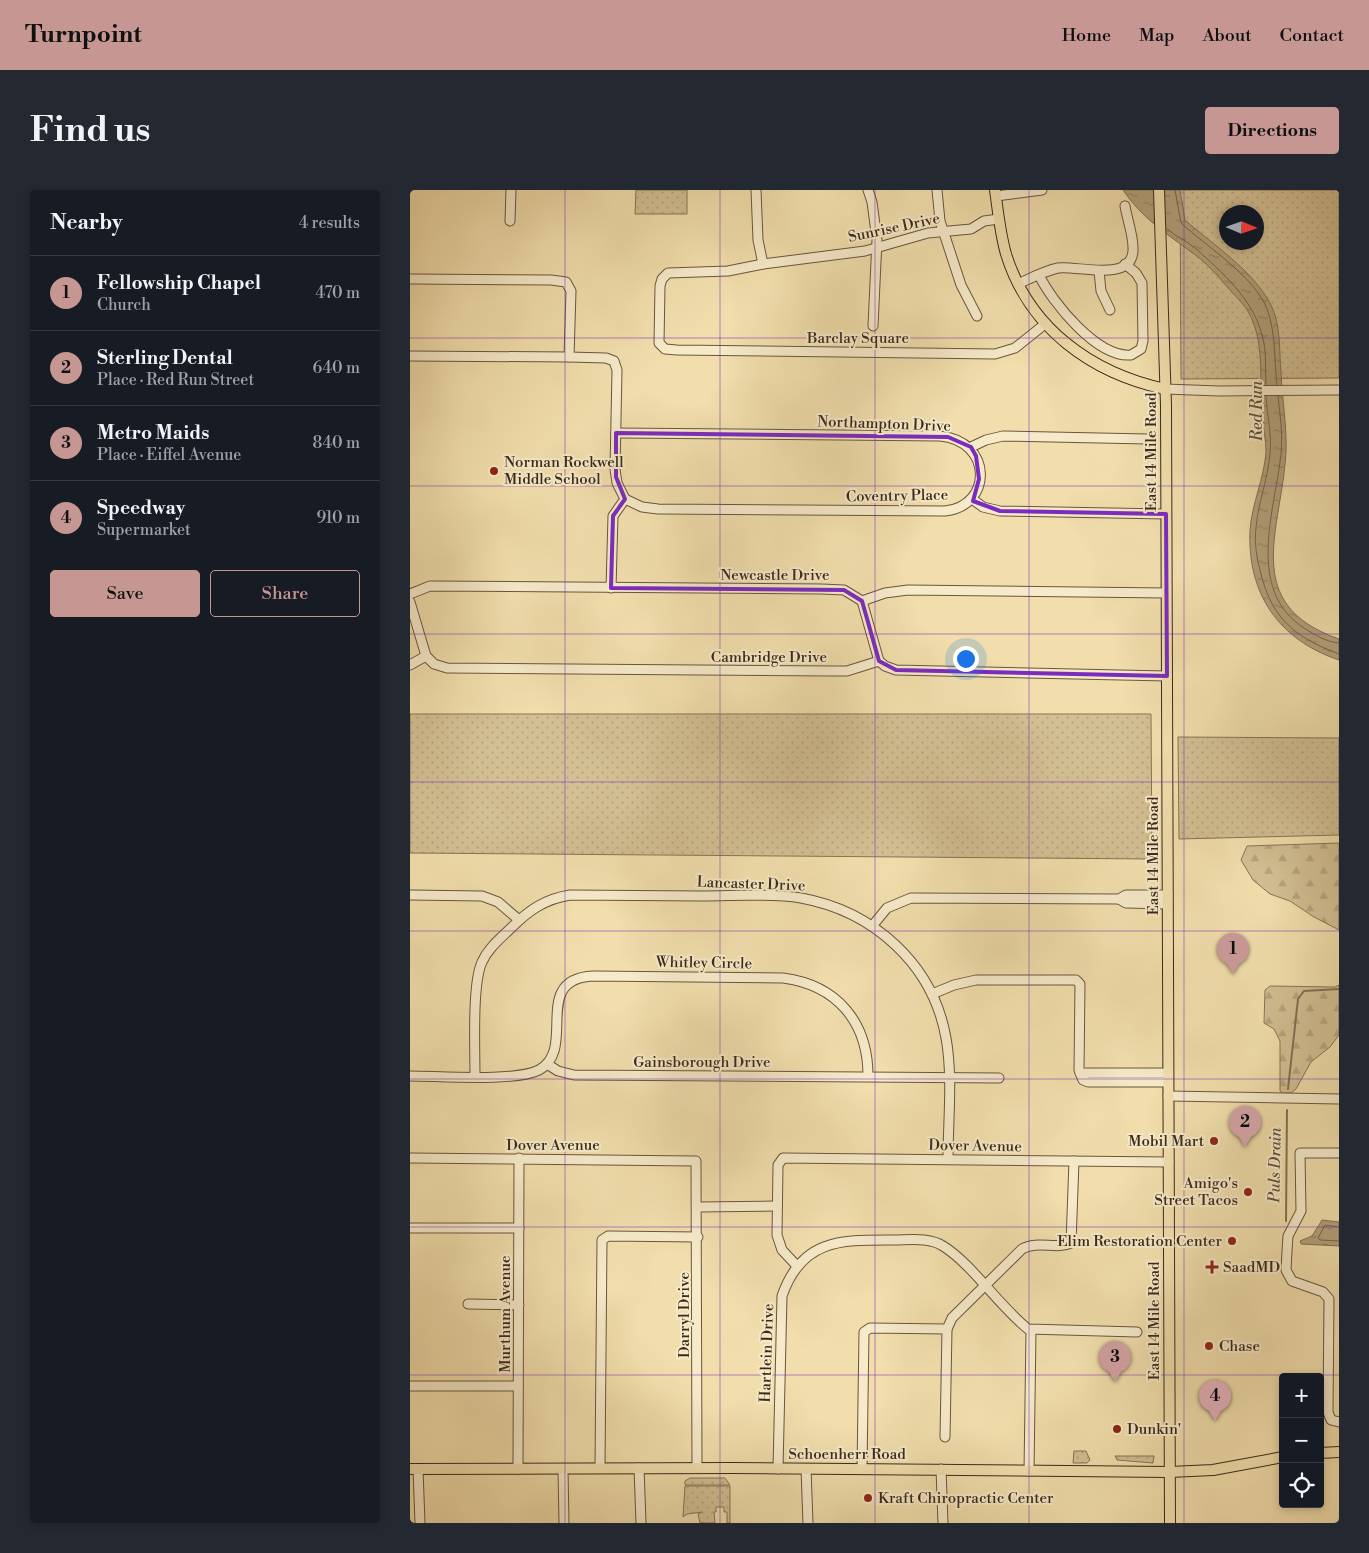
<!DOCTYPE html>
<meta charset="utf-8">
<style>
:root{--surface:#171b24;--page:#242831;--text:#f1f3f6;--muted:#9ea1a6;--line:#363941;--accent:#c59692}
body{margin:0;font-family:"Libre Bodoni",serif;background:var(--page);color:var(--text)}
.controls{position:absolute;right:15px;bottom:15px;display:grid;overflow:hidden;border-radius:5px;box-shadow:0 2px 8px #0003}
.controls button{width:45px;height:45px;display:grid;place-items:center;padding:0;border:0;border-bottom:1px solid var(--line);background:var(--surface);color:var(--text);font:25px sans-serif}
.compass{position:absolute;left:809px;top:15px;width:45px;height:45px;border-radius:50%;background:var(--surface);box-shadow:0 2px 8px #0003;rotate:92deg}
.you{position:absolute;left:555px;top:468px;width:18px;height:18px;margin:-12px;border:4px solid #fff;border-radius:50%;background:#1a73e8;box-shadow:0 0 0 8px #1a73e833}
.badge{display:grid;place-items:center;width:32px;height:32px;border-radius:50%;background:var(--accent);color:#111;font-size:16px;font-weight:700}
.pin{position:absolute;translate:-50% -41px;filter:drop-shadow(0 1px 2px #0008)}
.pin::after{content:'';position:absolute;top:26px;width:18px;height:15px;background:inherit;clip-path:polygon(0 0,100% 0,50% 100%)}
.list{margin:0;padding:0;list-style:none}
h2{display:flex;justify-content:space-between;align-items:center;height:65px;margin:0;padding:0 20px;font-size:21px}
h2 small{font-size:16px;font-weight:400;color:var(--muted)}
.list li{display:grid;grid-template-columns:32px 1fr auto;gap:15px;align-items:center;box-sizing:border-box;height:75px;padding:0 20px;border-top:1px solid var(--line)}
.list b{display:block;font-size:19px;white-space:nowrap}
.list p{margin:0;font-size:16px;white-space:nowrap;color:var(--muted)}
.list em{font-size:16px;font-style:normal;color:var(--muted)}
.actions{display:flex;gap:10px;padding:15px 20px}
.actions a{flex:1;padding:11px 0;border:1px solid var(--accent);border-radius:5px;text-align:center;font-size:18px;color:var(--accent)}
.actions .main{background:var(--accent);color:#111}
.icon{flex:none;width:28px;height:28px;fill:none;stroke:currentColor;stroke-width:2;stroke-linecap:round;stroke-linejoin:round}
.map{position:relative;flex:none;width:929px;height:1333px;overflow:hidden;border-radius:5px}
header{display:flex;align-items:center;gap:30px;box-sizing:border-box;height:70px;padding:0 25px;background:var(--accent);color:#111}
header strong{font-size:24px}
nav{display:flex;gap:28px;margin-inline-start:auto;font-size:18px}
.intro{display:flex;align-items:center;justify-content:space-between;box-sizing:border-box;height:120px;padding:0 30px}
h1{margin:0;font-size:35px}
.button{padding:12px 22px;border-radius:5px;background:var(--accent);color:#111;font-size:18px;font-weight:700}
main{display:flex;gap:30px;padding:0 30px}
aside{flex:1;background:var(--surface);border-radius:5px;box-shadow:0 2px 8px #0003}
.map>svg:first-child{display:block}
.grass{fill:url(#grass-dots);stroke:#867456;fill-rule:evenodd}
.forest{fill:url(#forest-firs);stroke:#867456}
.water{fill:url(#water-ripples);stroke:#837054}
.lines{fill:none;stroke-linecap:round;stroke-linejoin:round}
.shore{stroke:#77644a;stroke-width:1}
.stream{stroke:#837054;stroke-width:2}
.minor-casing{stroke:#68563e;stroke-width:11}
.major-casing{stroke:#3b291a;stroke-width:12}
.minor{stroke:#f6eac9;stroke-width:9}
.major{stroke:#f1deac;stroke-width:10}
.marked{fill:none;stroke:#7b2cbf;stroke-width:4;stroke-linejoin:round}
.grid{fill:none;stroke:#7b2cbf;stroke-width:1;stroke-opacity:0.55}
.poi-dot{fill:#8f2418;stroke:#f6eac9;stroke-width:2}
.labels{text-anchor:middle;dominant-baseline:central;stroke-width:4;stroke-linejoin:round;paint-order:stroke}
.street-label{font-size:15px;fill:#3b291a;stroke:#f6eac9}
.poi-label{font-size:15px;fill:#3b291a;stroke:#f6eac9;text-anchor:start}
.water-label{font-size:16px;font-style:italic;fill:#5f4d37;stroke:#f6eac9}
</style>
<header>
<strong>Turnpoint</strong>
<nav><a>Home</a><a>Map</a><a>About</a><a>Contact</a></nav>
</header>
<div class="intro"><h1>Find us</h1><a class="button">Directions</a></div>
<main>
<aside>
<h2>Nearby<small>4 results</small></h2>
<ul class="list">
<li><span class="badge">1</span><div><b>Fellowship Chapel</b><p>Church</p></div><em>470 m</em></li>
<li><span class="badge">2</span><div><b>Sterling Dental</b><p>Place · Red Run Street</p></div><em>640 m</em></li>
<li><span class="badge">3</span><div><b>Metro Maids</b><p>Place · Eiffel Avenue</p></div><em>840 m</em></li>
<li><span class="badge">4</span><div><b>Speedway</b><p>Supermarket</p></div><em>910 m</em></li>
</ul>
<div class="actions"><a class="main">Save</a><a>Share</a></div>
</aside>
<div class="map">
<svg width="929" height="1333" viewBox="0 0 929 1333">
<defs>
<pattern id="grass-dots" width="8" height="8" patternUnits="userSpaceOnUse" patternTransform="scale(1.25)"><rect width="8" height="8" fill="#d2bf93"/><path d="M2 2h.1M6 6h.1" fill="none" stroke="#b5a47e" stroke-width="1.8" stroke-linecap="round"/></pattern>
<pattern id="forest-firs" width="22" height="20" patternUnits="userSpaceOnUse" patternTransform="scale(1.25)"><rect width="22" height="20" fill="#d2bf93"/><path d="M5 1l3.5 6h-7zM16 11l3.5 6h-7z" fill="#b5a47e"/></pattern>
<pattern id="water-ripples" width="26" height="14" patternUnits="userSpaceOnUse" patternTransform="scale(1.25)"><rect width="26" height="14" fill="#b3a07a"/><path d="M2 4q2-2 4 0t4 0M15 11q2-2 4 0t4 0" fill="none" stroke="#938263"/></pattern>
</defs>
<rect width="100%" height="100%" fill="#f1deac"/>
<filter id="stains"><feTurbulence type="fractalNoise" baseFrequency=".004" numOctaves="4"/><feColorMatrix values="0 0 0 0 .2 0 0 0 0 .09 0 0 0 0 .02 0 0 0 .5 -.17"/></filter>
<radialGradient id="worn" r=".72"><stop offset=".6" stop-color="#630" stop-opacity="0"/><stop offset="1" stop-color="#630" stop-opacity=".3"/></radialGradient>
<!-- grass -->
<g class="grass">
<polygon points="226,0 277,0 277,24 225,24"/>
<path d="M 770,0 L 929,0 L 929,188 L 771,189 ZM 816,22 L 846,22 L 846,52 L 816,52 Z"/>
<polygon points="0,524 741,524 742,669 0,663"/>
<polygon points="768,547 929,548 929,645 769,649"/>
<polygon points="664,1261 676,1261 680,1270 677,1273 663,1273"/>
<polygon points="705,1266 744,1266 743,1273 707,1270"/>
<polygon points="280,1288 315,1288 320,1295 275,1295 275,1291"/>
<polygon points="275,1296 320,1296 320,1333 317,1333 317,1322 314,1322 314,1317 306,1317 306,1322 304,1322 305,1333 290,1333 288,1324 292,1322 277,1324 273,1327"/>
</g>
<!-- forest -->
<g class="forest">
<polygon points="929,653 929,740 904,727 880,711 860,704 843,690 831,670 837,656"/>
<polygon points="929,795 929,845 920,857 901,872 886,899 881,903 872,903 870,901 870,851 864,839 854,833 855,800 860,796 925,797"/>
</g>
<!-- water -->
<g class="water">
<path d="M 713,0 L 770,0 L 775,30 C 803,55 843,80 861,115 C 871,135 869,160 871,182 C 872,209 877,235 876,262 C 872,339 829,414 929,449 L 929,470 C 869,450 837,404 840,340 C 842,313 854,289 856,262 C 856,249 853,237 852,224 C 849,193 855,157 841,127 C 836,116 828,109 820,100 C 808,86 795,71 780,61 C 754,42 731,27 713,0 Z"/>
<polygon points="912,1030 929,1032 929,1056 891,1054 890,1051 902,1046"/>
</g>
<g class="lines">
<!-- shore -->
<g class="shore">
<path d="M 765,0 L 771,33 C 796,56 845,87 857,119 C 866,143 864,170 867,195"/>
<path d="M 757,39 C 765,46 777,51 785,58 C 812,82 843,109 852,145 C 857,161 855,179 856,195"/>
<path d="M 856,206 C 857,225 862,245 860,263 C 858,289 848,313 846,338 C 844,354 847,369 851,384 C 862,429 886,448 929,464"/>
<path d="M 868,206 C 870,225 873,245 871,264 C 865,320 835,400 894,438 C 905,445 916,452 929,453"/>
<polyline points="929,1037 915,1035 908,1048 910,1050 929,1051"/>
</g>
<!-- stream -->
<g class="stream">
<polyline points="878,899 888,809 894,801 929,799"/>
<polyline points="876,1031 877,920"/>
</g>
<defs>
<g id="minor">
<polyline points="346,0 348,50 353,74"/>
<polyline points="458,0 462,12 467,50 463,136"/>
<polyline points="527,0 530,31 551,95 567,126"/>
<polyline points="586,6 632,0"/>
<polyline points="589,29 574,31 561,39 518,43 455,61 353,74 318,81 258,83 252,89 250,96 249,153 255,159 267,160 585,164 605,158 635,134"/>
<polyline points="100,31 101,0"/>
<polyline points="689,81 691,101 700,120"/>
<path d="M 629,85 C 642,112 687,168 721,165 L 731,159 L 733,151 L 732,93 L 726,83 L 715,74"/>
<polyline points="0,89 141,90 156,92 161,101 159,167"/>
<path d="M 608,94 C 621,88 634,81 648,78 C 666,75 721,93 723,61 C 724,47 717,29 715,16"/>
<polyline points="0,166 159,167 196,168 204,171 207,180 205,279 207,293 215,309 203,326 201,398"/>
<polyline points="755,199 809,201 929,200"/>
<path d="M 206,243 L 530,246 C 583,251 583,316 535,321 L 248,319 L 232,317 L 215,309"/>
<polyline points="561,257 576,250 593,246 737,249"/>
<polyline points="562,309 573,317 590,321 756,324"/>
<polyline points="0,404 20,396 411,399 434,400 452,411"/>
<polyline points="452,411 475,403 498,400 756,403"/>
<polyline points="452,411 469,471"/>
<polyline points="0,412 16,466 24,474 37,478 422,481 437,481 469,471"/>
<polyline points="469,471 475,476 486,480 757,486"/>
<polyline points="0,475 16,466"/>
<polyline points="0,705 72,706 88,712 109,730"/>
<polyline points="758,714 716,713 709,709 716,705 758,705"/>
<polyline points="463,735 477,718 501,708 709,709"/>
<polyline points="522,804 544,795 566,790 666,790 670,794 669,880 673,890 678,892 758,892"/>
<polyline points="137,874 148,881 164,885 589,888"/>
<polyline points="670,883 758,883"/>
<path d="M 0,886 C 29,886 106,892 129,880 C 168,859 120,789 183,786 L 373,788 C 427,795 458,832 458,886"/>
<path d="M 65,886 C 65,860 62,793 72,772 C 78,758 91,748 101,738 C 119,720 135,709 160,705 C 204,705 248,706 292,706 C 324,706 359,703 391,708 C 463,721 523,774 536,848 C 543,887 538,930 538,969"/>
<polyline points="758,906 929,909"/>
<polyline points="929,963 890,963 891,1021 878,1046 877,1061 876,1080 882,1091 913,1102 919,1109 918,1222 921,1230 929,1232"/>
<polyline points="0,968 286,971 287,1278"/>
<polyline points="288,1017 367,1016"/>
<polyline points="0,1038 109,1038"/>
<polyline points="387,1076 372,1060 367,1045 368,975 373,968 759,972"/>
<polyline points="58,1114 109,1115"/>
<polyline points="0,1196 108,1196"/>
<polyline points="535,1247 537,1139"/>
<polyline points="190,1278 192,1050 198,1046 288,1047"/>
<polyline points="229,1278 231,1333"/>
<polyline points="8,1279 10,1333"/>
<polyline points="108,1279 109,968"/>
<path d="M 368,1279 L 372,1106 C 392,1048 432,1050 484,1050 C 500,1050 519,1047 533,1056 C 562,1074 589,1116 618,1139 L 727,1142"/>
<polyline points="396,1279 398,1333"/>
<path d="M 452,1279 L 454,1142 L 460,1138 L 537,1139 L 542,1128 L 612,1059 C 628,1050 646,1060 661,1053 L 664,971"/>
<polyline points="531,1279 533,1333"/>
<polyline points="153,1280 154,1333"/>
<polyline points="619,1281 621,1141"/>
</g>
<g id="major">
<path d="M 585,0 C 588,21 590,43 596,64 C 619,138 681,183 755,199"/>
<polyline points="749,0 756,215 760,1333"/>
<polyline points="910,1263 929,1262"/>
<polyline points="0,1279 323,1278 760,1282 803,1280 873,1267"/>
</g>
</defs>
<!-- minor casing -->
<use href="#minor" class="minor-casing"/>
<!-- major casing -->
<use href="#major" class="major-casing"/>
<!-- minor -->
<use href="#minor" class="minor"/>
<!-- major -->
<use href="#major" class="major"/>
</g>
<!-- marked area -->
<path class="marked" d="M 206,243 L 538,247 L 561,257 L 566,266 L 569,289 L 563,311 L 590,321 L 756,324 L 757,486 L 486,480 L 469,471 L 452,411 L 434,400 L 201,398 L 203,326 L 215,309 L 206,287 Z"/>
<!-- grid -->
<path class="grid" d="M 155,0 L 155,1333M 310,0 L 310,1333M 465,0 L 465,1333M 619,0 L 619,1333M 774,0 L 774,1333M 0,148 L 929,148M 0,296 L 929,296M 0,444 L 929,444M 0,592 L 929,592M 0,741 L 929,741M 0,889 L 929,889M 0,1037 L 929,1037M 0,1185 L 929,1185"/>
<!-- markers -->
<g class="poi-dot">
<circle cx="84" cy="281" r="5"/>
<circle cx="804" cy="951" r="5"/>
<circle cx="838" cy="1002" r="5"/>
<circle cx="822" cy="1051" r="5"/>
<path d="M799.5 1069.5h5v5h5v5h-5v5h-5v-5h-5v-5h5z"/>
<circle cx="799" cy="1156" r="5"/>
<circle cx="707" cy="1239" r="5"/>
<circle cx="458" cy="1308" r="5"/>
</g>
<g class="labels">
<!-- street labels -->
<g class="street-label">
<text transform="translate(484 38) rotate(-12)">Sunrise Drive</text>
<text x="448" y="148">Barclay Square</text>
<text transform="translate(474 234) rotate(2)">Northampton Drive</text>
<text transform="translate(741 262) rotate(-90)">East 14 Mile Road</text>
<text transform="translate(487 306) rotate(-1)">Coventry Place</text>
<text x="365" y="385">Newcastle Drive</text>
<text x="359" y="467">Cambridge Drive</text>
<text transform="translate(743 666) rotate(-90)">East 14 Mile Road</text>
<text transform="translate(341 694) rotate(2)">Lancaster Drive</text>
<text transform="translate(294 773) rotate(1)">Whitley Circle</text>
<text x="292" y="872">Gainsborough Drive</text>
<text x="143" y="955">Dover Avenue</text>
<text transform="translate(565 956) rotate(1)">Dover Avenue</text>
<text transform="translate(95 1124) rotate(-90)">Murthum Avenue</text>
<text transform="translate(274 1125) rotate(-90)">Darryl Drive</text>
<text transform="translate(744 1131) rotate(-90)">East 14 Mile Road</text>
<text transform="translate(357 1163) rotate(-88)">Hartlein Drive</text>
<text x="437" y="1264">Schoenherr Road</text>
</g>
<!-- poi labels -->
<g class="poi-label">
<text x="94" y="272">Norman Rockwell<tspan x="94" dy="17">Middle School</tspan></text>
<text x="794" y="951" text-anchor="end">Mobil Mart</text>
<text x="828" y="993" text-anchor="end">Amigo's<tspan x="828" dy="17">Street Tacos</tspan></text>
<text x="812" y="1051" text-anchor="end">Elim Restoration Center</text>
<text x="813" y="1077">SaadMD</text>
<text x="809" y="1156">Chase</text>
<text x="717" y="1239">Dunkin'</text>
<text x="468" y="1308">Kraft Chiropractic Center</text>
</g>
<!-- water labels -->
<g class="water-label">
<text transform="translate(847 221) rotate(-90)">Red Run</text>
<text transform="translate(865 975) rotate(-89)">Puls Drain</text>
</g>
</g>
<rect width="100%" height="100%" filter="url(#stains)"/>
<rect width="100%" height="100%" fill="url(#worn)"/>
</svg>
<div class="controls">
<button>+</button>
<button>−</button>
<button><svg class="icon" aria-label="locate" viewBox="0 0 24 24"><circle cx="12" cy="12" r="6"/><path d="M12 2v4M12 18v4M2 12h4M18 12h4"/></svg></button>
</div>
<svg class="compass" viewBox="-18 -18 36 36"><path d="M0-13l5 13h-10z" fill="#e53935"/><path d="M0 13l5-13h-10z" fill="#9ea1a6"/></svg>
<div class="you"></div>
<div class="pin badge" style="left:823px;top:784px">1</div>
<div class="pin badge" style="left:835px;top:957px">2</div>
<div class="pin badge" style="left:705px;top:1192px">3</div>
<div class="pin badge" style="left:805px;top:1231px">4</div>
</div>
</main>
